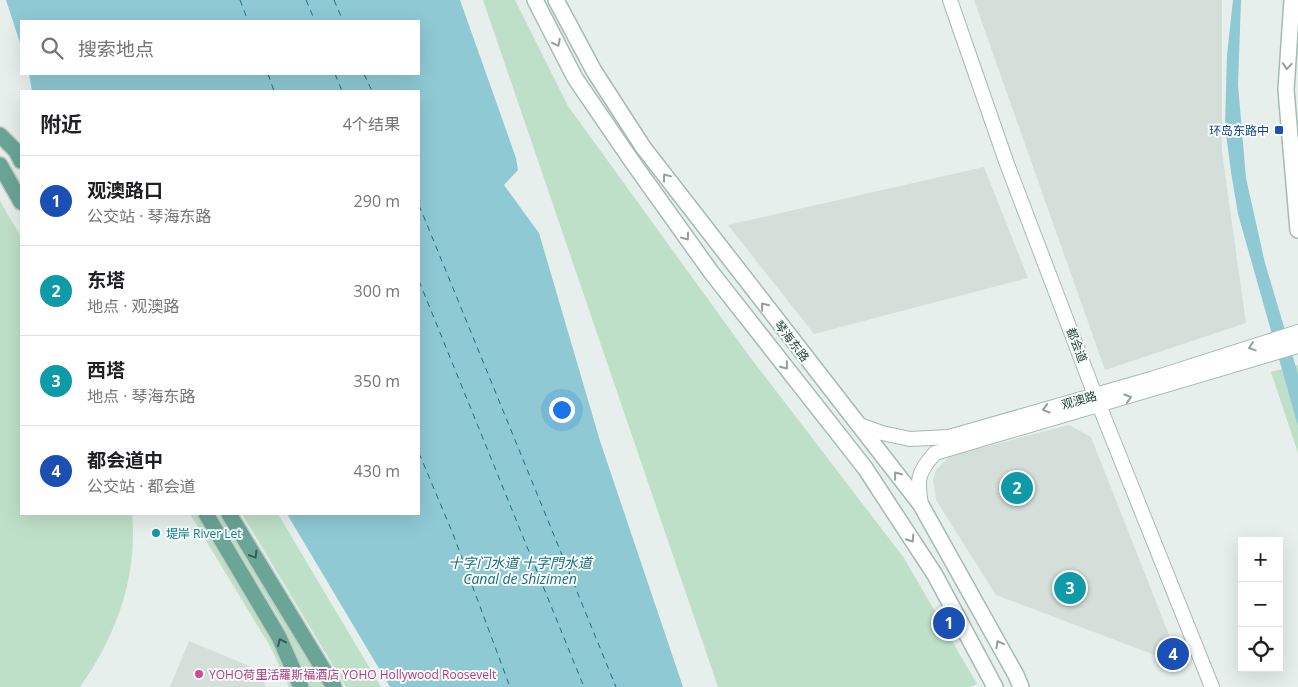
<!DOCTYPE html>
<html lang="zh">
<meta charset="utf-8">
<style>
:root{--surface:#fff;--page:#f2f2f2;--text:#202124;--muted:#757577;--line:#e0e0e0;--accent:#7f4e3f}
body{margin:0;font-family:"Open Sans","Noto Sans SC",sans-serif;background:var(--page);color:var(--text)}
.controls{position:absolute;right:15px;bottom:15px;display:grid;overflow:hidden;border-radius:0px;box-shadow:0 5px 20px #0002}
.controls button{width:45px;height:45px;display:grid;place-items:center;padding:0;border:0;border-bottom:1px solid var(--line);background:var(--surface);color:var(--text);font:25px sans-serif}
.you{position:absolute;left:561px;top:409px;width:18px;height:18px;margin:-12px;border:4px solid #fff;border-radius:50%;background:#1a73e8;box-shadow:0 0 0 8px #1a73e833}
.badge{display:grid;place-items:center;width:32px;height:32px;border-radius:50%;background:var(--accent);color:#fff;font-size:16px;font-weight:700}
.pin{position:absolute;translate:-50% -50%;border:2px solid #fff;box-shadow:0 1px 5px #0006}
.list{margin:0;padding:0;list-style:none}
h2{display:flex;justify-content:space-between;align-items:center;height:65px;margin:0;padding:0 20px;font-size:21px}
h2 small{font-size:16px;font-weight:400;color:var(--muted)}
.list li{display:grid;grid-template-columns:32px 1fr auto;gap:15px;align-items:center;box-sizing:border-box;height:90px;padding:0 20px;border-top:1px solid var(--line)}
.list b{display:block;font-size:19px;white-space:nowrap}
.list p{margin:0;font-size:16px;white-space:nowrap;color:var(--muted)}
.list em{font-size:16px;font-style:normal;color:var(--muted)}
.icon{flex:none;width:28px;height:28px;fill:none;stroke:currentColor;stroke-width:2;stroke-linecap:round;stroke-linejoin:round}
.map{position:relative;flex:none;width:1298px;height:687px;overflow:hidden}
.search{position:absolute;background:var(--surface);box-shadow:0 5px 20px #0002;left:20px;top:20px;width:400px;height:55px;display:flex;align-items:center;gap:12px;box-sizing:border-box;padding:0 18px;border-radius:0px;color:var(--muted);font-size:19px}
.panel{position:absolute;background:var(--surface);box-shadow:0 5px 20px #0002;left:20px;top:90px;width:400px;height:425px;border-radius:0px}
.map>svg:first-child{display:block}
.built{fill:#d4dfda}
.green{fill:#bfe0c8}
.water{fill:#8ec9d4}
.lines{fill:none;stroke-linecap:round;stroke-linejoin:round}
.ferry{stroke:#1c6f80;stroke-width:1;stroke-dasharray:6 5;stroke-linecap:butt}
.tertiary-casing{stroke:#a8b8b2;stroke-width:16}
.secondary-casing{stroke:#a4bbb3;stroke-width:18}
.primary-casing{stroke:#c2cac8;stroke-width:18}
.tertiary{stroke:#fff;stroke-width:14}
.secondary{stroke:#fff;stroke-width:15}
.primary{stroke:#6aa596;stroke-width:15}
.oneway{stroke:#92a09c}
.oneway2{stroke:#365b51}
.transit-dot{fill:#1a4fb4;stroke:#f7fbf9;stroke-width:2}
.culture-dot{fill:#0f9aa8;stroke:#f7fbf9;stroke-width:2}
.hotel-dot{fill:#d1479c;stroke:#f7fbf9;stroke-width:2}
.labels{text-anchor:middle;dominant-baseline:central;stroke-width:4;stroke-linejoin:round;paint-order:stroke}
.transit-label{font-size:12px;fill:#164399;stroke:#f7fbf9;text-anchor:end}
.street-label{font-size:12px;fill:#24423a;stroke:#f7fbf9}
.culture-label{font-size:12px;fill:#0d838f;stroke:#f7fbf9;text-anchor:start}
.hotel-label{font-size:12px;fill:#b23c85;stroke:#f7fbf9;text-anchor:start}
.water-label{font-size:14px;font-style:italic;fill:#1c6f80;stroke:#f7fbf9}
</style>
<div class="map">
<svg width="1298" height="687" viewBox="0 0 1298 687">
<rect width="100%" height="100%" fill="#e6efeb"/>
<!-- built -->
<g class="built">
<polygon points="974,0 1222,0 1222,152 1246,323 1105,370"/>
<polygon points="984,167 1028,278 814,334 728,225"/>
<polygon points="1069,425 1091,437 1181,665 996,595 936,500 933,480 936,470 950,456"/>
<polygon points="189,641 259,670 266,687 170,687"/>
</g>
<!-- green -->
<g class="green">
<polygon points="483,0 515,0 568,106 747,353 904,558 977,684 970,687 718,687"/>
<path d="M 0,201 L 21,237 L 21,514 L 132,514 C 138,577 116,636 80,687 L 0,687 Z"/>
<polygon points="1298,365 1298,453 1271,372"/>
<polygon points="190,514 196,514 274,646 292,687 289,687 271,648"/>
<polygon points="216,514 221,514 325,687 310,687 283,625"/>
<polygon points="242,514 278,514 381,687 346,687"/>
</g>
<!-- water -->
<g class="water">
<polygon points="6,0 460,0 516,158 518,170 504,185 539,233 600,441 683,687 390,687 287,514 419,514 419,91 32,91 29,74 419,74 419,21 21,21 21,46"/>
<polygon points="1233,0 1241,0 1238,85 1246,178 1265,263 1298,374 1298,426 1238,214 1231,172 1225,126 1227,55"/>
</g>
<g class="lines">
<!-- ferry -->
<g class="ferry">
<polyline points="240,0 248,21"/>
<polyline points="306,0 315,21"/>
<polyline points="334,0 343,21"/>
<polyline points="268,74 274,91"/>
<polyline points="335,74 342,91"/>
<polyline points="364,74 372,91"/>
<polyline points="419,205 616,687"/>
<polyline points="419,281 584,687"/>
<polyline points="419,453 453,534 510,687"/>
</g>
<defs>
<g id="tertiary">
<polyline points="950,0 1007,164 1095,395 1212,687"/>
<polyline points="857,424 882,433 910,439 949,437 1151,379 1298,332"/>
<path d="M 921,505 C 917,479 917,473 935,453 L 1298,346"/>
</g>
<g id="secondary">
<polyline points="535,0 575,78 631,160 711,272 865,468 935,575 995,687"/>
<polyline points="556,0 594,71 643,147 921,505 1016,675 1021,687"/>
<polyline points="1292,0 1286,90 1298,230"/>
</g>
<g id="primary">
<polyline points="0,135 16,151 21,161"/>
<polyline points="0,165 21,202"/>
<polyline points="206,514 279,637 301,687"/>
<polyline points="229,514 334,687"/>
</g>
</defs>
<!-- tertiary casing -->
<use href="#tertiary" class="tertiary-casing"/>
<!-- secondary casing -->
<use href="#secondary" class="secondary-casing"/>
<!-- primary casing -->
<use href="#primary" class="primary-casing"/>
<!-- tertiary -->
<use href="#tertiary" class="tertiary"/>
<!-- secondary -->
<use href="#secondary" class="secondary"/>
<!-- primary -->
<use href="#primary" class="primary"/>
</g>
<!-- one-way arrows -->
<defs><path id="oneway-chevron" d="M-2-3.5L2.5 0L-2 3.5" fill="none" stroke-width="1.6" stroke-linecap="round" stroke-linejoin="round" transform="scale(1.25)"/></defs>
<g class="oneway">
<use href="#oneway-chevron" transform="translate(557 43) rotate(63)"/>
<use href="#oneway-chevron" transform="translate(1287 66) rotate(94)"/>
<use href="#oneway-chevron" transform="translate(666 177) rotate(-127)"/>
<use href="#oneway-chevron" transform="translate(686 237) rotate(54)"/>
<use href="#oneway-chevron" transform="translate(764 306) rotate(-128)"/>
<use href="#oneway-chevron" transform="translate(1252 347) rotate(162)"/>
<use href="#oneway-chevron" transform="translate(785 366) rotate(52)"/>
<use href="#oneway-chevron" transform="translate(1128 398) rotate(-17)"/>
<use href="#oneway-chevron" transform="translate(1046 409) rotate(164)"/>
<use href="#oneway-chevron" transform="translate(897 475) rotate(-128)"/>
<use href="#oneway-chevron" transform="translate(911 539) rotate(57)"/>
<use href="#oneway-chevron" transform="translate(999 644) rotate(-119)"/>
</g>
<g class="oneway2">
<use href="#oneway-chevron" transform="translate(254 555) rotate(59)"/>
<use href="#oneway-chevron" transform="translate(281 642) rotate(-115)"/>
</g>
<!-- markers -->
<rect class="transit-dot" x="1274" y="125" width="10" height="10" rx="2.5"/>
<circle class="culture-dot" cx="156" cy="533" r="5"/>
<circle class="hotel-dot" cx="199" cy="674" r="5"/>
<g class="labels">
<!-- transit labels -->
<g class="transit-label">
<text x="1269" y="130">环岛东路中</text>
</g>
<!-- street labels -->
<g class="street-label">
<text transform="translate(792 341) rotate(52)">琴海东路</text>
<text transform="translate(1077 345) rotate(69)">都会道</text>
<text transform="translate(1079 400) rotate(-16)">观澳路</text>
</g>
<!-- culture labels -->
<g class="culture-label">
<text x="166" y="533">堤岸 River Let</text>
</g>
<!-- hotel labels -->
<g class="hotel-label">
<text x="209" y="674">YOHO荷里活羅斯福酒店 YOHO Hollywood Roosevelt</text>
</g>
<!-- water labels -->
<g class="water-label">
<text x="520" y="562">十字门水道 十字門水道<tspan x="520" dy="16">Canal de Shizimen</tspan></text>
</g>
</g>
</svg>
<div class="controls">
<button>+</button>
<button>−</button>
<button><svg class="icon" aria-label="locate" viewBox="0 0 24 24"><circle cx="12" cy="12" r="6"/><path d="M12 2v4M12 18v4M2 12h4M18 12h4"/></svg></button>
</div>
<div class="you"></div>
<div class="pin badge" style="left:949px;top:623px;background:#1a4fb4">1</div>
<div class="pin badge" style="left:1017px;top:488px;background:#0f9aa8">2</div>
<div class="pin badge" style="left:1070px;top:588px;background:#0f9aa8">3</div>
<div class="pin badge" style="left:1173px;top:654px;background:#1a4fb4">4</div>
<div class="search"><svg class="icon" aria-label="search" viewBox="0 0 24 24"><circle cx="10" cy="10" r="6"/><path d="M15 15l6 6"/></svg>搜索地点</div>
<section class="panel">
<h2>附近<small>4个结果</small></h2>
<ul class="list">
<li><span class="badge" style="background:#1a4fb4">1</span><div><b>观澳路口</b><p>公交站 · 琴海东路</p></div><em>290 m</em></li>
<li><span class="badge" style="background:#0f9aa8">2</span><div><b>东塔</b><p>地点 · 观澳路</p></div><em>300 m</em></li>
<li><span class="badge" style="background:#0f9aa8">3</span><div><b>西塔</b><p>地点 · 琴海东路</p></div><em>350 m</em></li>
<li><span class="badge" style="background:#1a4fb4">4</span><div><b>都会道中</b><p>公交站 · 都会道</p></div><em>430 m</em></li>
</ul>
</section>
</div>
